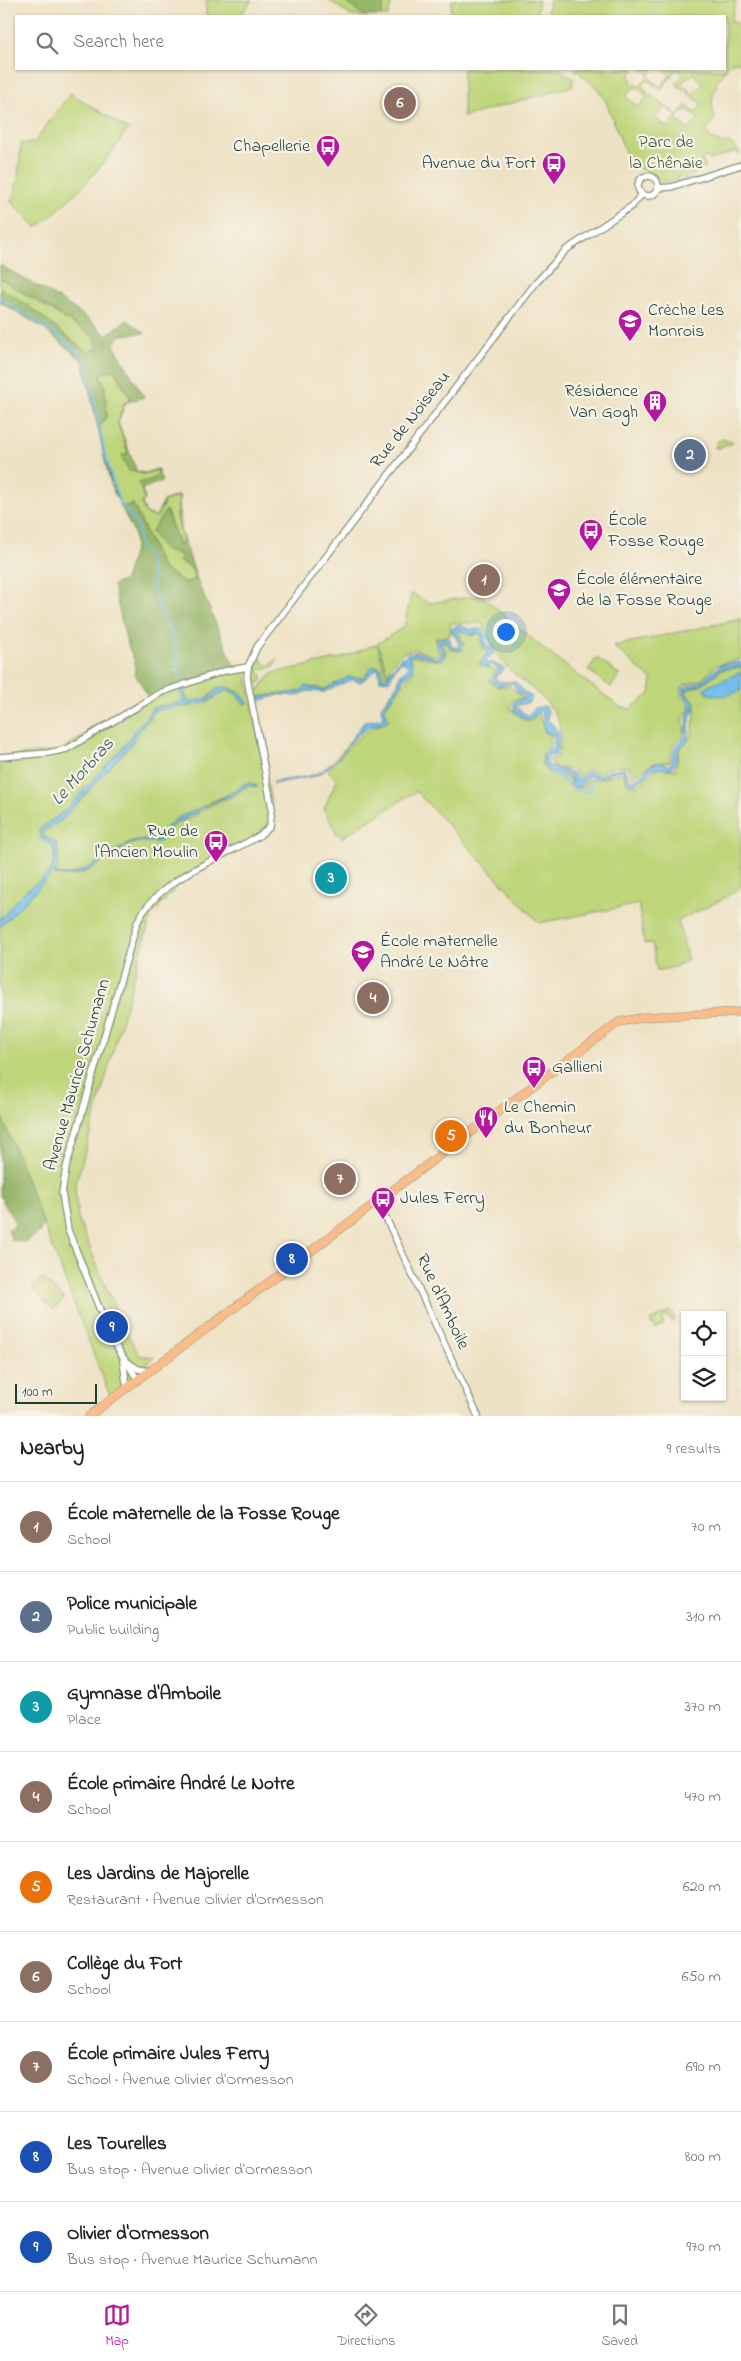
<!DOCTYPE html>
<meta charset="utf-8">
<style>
:root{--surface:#fff;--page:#f2f2f2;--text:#222;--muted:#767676;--line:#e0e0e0;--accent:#b5179e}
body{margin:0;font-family:"Indie Flower",sans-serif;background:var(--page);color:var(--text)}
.controls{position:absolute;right:15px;bottom:15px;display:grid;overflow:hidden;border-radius:0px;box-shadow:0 1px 4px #0004}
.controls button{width:45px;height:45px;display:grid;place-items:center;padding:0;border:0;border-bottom:1px solid var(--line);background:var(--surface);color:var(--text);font:25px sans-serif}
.scale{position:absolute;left:15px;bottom:12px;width:82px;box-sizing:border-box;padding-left:5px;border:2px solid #1f3d34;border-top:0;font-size:14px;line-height:18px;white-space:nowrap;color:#1f3d34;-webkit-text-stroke:4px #f7f3e8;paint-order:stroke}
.you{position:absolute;left:505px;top:631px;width:18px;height:18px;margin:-12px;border:4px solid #fff;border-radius:50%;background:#1a73e8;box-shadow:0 0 0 8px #1a73e833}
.badge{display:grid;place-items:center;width:32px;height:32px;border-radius:50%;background:var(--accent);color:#fff;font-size:16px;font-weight:700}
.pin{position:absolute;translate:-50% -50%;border:2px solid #fff;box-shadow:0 1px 5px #0006}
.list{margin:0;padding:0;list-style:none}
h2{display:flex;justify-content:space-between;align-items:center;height:65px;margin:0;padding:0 20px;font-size:21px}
h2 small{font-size:16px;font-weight:400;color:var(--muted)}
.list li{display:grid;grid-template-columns:32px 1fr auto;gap:15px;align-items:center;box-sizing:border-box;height:90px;padding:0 20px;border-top:1px solid var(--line)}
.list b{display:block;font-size:19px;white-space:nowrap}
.list p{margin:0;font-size:16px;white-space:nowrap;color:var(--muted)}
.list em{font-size:16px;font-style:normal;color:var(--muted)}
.icon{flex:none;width:28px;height:28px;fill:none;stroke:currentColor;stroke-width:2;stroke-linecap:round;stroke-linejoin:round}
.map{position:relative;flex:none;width:741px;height:1416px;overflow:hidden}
.search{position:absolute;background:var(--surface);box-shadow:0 1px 4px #0004;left:15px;right:15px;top:15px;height:55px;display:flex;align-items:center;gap:12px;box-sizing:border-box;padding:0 18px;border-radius:0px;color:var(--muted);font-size:19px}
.sheet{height:875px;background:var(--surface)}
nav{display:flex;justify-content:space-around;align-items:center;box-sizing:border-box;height:70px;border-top:1px solid var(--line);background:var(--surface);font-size:14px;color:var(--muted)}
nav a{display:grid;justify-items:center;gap:2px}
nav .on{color:var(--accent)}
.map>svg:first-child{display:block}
.green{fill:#bed579;stroke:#6e8956;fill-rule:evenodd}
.forest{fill:#96b669;stroke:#5a7a4e;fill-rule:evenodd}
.water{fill:#74bdec;stroke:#4a7d90}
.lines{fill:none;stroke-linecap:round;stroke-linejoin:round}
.stream{stroke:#74bdec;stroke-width:2}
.minor-casing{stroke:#86907c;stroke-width:8}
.major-casing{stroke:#86907c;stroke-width:9}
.minor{stroke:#fff;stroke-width:5.5}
.major{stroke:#fabc8b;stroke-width:8}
.labels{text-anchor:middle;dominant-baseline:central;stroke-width:4.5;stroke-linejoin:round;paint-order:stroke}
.park-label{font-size:18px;fill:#3f5b42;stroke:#f7f3e8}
.poi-label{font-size:18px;fill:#1f3d34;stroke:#f7f3e8;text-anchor:start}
.street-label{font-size:18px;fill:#1f3d34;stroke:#f7f3e8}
.water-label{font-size:19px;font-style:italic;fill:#345d62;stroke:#f7f3e8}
</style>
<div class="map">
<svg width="741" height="1416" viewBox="0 0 741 1416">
<rect width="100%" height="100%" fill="#f7f3e8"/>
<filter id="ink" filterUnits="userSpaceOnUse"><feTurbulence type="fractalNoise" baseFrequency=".02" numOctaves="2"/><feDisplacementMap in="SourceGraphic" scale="10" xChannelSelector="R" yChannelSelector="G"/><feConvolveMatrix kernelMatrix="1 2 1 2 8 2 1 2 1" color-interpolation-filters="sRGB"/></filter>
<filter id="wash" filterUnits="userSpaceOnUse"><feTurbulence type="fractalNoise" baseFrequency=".0096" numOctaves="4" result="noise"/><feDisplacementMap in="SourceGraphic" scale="20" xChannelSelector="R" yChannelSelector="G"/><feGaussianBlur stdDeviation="1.12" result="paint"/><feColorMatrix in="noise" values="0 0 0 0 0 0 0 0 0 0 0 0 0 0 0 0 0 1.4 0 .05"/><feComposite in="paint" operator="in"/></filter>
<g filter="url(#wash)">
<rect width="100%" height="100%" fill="#eee2c4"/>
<!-- green -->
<g class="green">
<polygon points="206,0 252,0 240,16 206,16"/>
<polygon points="329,0 343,0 365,16 351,16"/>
<polygon points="385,0 392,0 388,16 381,16"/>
<polygon points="452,0 539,0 536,16 450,16"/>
<path d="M 550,0 L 736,0 L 731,21 L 741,25 L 741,62 L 730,63 L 716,84 L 717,86 C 711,96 711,107 715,118 L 706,131 L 710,138 L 723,144 L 728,141 L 741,153 L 738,155 L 736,151 L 711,160 L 706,157 L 701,158 L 706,168 L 684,179 L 683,175 L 678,176 L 678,180 L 662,182 L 629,162 L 605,99 L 593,84 L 574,69 L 634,69 L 629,77 L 632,79 L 630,81 L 639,87 L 648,76 L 647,72 L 642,69 L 654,69 L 648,76 L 660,87 L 670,76 L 664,69 L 725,69 L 725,16 L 546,16 ZM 676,70 L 683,75 L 676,84 L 702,104 L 695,113 L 686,105 L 678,115 L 646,93 L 647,90 L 642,87 L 646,79 L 661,90 ZM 693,74 L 703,84 L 693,94 L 682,84 L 688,76 L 690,77 ZM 637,86 L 647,97 L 638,107 L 626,97 L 632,88 L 635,89 ZM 666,107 L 677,117 L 667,128 L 655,117 ZM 687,109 L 698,119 L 688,130 L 676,119 L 682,111 L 685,112 Z"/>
<polygon points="463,69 559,69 574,79 572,86 463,117"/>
<path d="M 70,93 L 128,129 C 102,170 73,197 37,228 L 11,202 L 18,179 L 21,143 L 34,143 Z"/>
<polygon points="0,278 93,336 98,348 87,352 27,305 0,288"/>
<path d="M 115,370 L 131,400 L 124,403 L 118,423 L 128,453 L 121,456 L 137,473 L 141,472 L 142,474 L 158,469 L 158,473 L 141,489 L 145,500 L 142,503 L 145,513 L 156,517 L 164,504 L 163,501 L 179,496 L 177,516 L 183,542 L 179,545 L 166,510 L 151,532 C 169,545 188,557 196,578 L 185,583 L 162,568 L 133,504 L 122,507 C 108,486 103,451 99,427 L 107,415 L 99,374 Z"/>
<polygon points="723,439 734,442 730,445 726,444 720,448 715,448 718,441"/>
<path d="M 411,594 C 419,596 423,602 431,603 L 481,595 L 545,650 L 620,707 L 630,709 L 650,694 L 652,680 L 613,646 L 741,619 L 741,659 L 717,665 L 701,680 L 684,685 L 680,690 C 682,698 688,701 690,709 L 684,716 L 684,736 L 673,745 L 669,762 C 652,761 646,767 633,778 L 629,767 C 618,765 611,766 602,773 L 588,770 L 578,777 L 573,770 L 555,768 L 549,760 L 557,758 C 572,707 537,697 507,667 C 496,656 489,637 482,623 L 451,623 L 450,635 L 435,639 L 439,655 C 430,658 424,650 415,650 C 400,650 391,662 388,675 L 378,643 L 404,627 Z"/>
<path d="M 458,631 L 464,631 L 470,636 L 481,633 L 483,648 L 490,649 L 479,665 L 496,670 L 489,681 L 497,687 L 510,686 L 523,698 L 513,700 L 510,709 L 526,721 L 532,720 L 538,712 L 545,733 L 552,735 L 549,748 L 543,753 L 542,765 L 551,775 L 569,778 L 573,789 L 584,787 L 588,779 C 601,782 610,774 623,773 L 627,784 L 638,786 L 657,768 L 675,770 L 680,748 L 691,738 L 696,709 L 695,702 L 687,695 L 687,690 L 700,686 L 721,670 L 741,667 L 741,887 L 721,900 L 678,921 L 688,960 L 674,967 L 657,971 L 652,943 L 644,944 L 639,904 L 539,923 L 416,791 L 343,837 L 336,833 L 324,808 L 337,780 L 328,771 C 346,752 359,729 386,723 L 388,719 L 385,708 C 395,695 403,682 414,671 L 409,657 C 421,653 431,663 444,660 L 446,650 L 441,643 L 442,641 L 446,642 L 452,651 L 461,651 L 465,645 Z"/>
<polygon points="377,644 387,678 383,679 381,668 371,668 364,678 348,678 323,690 316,687 295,693 280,693 255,698 254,694 273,673 341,658"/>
<polygon points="259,657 268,666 278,659 273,667 257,670 262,676 262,681 252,687 252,676"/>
<polygon points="597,658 620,675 611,687 588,670"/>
<path d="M 248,667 L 247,678 L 272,808 L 266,831 L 175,882 L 177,887 L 151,916 L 75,1187 L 78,1219 L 119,1318 L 139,1355 L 154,1357 L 127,1388 L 111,1399 L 0,1112 L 0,927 L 52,874 C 85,883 101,859 129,845 C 140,840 153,842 164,839 C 171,819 183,824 197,814 C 208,805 218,802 232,796 C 242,792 241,786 256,785 L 250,783 L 244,784 L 235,791 L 178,818 L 165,828 L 160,839 C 151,841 142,839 133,842 C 109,850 80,883 54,873 C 59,864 59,852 56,842 L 43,836 L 43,832 L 63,819 L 132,743 L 136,732 L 149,720 L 156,709 L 191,706 L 210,701 L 226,690 L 236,693 L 244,701 C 240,692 228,684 217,689 C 214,690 212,695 208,697 C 202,701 194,701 188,702 L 183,688 L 184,702 L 153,707 L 147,718 L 135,729 L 130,739 L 67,809 L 39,830 L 45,842 L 52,845 C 61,873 41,878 23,893 C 14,901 8,912 0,920 L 0,757 L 58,751 L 162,692 Z"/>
<polygon points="42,1278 64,1299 53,1310 32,1289"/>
<polygon points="671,1311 675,1320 671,1322 667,1316 662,1318 664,1324 655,1329 654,1325 652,1326 650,1321"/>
</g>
<!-- forest -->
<g class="forest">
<polygon points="343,0 385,0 381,16 365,16"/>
<path d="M 0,265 C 37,287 75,304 106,335 L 127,320 L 145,333 L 121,335 L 114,343 L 115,347 L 144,397 L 125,403 L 118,423 L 137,472 L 146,473 L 157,469 L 162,481 L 142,489 L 145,500 L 142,503 L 145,513 L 156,517 L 163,504 L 163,501 L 179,495 L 180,530 L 200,587 L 235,668 L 149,698 L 135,674 L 135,662 L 127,643 L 113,585 L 125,580 L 135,547 L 134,533 L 114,492 L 105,459 L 83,361 L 42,327 L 0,302 L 0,288 L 27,305 L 87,352 L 98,348 L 93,336 L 0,278 ZM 115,370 L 131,400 L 125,403 L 118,423 L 128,453 L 121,456 L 130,472 L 135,470 L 142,474 L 158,470 L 158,473 L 153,479 L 139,483 L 145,499 L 142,503 L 145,513 L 156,517 L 163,501 L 179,496 L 177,516 L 183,542 L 179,545 L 166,510 L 151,532 L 167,552 L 180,554 L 180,562 L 192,568 L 196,579 L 185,583 L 162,568 L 133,504 L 122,507 C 108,487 103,451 99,427 L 107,416 L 105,386 L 100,374 Z"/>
<polygon points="0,1112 43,1222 40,1232 25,1242 12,1240 8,1230 16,1224 0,1196"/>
</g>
<!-- water -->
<g class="water">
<path d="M 460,625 L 468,629 L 482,629 L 488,644 L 493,648 L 494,653 L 486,660 L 487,663 L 493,663 L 505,669 L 495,677 L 496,680 L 504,682 L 515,681 L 524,692 L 532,697 L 529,702 L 516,706 L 520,711 L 528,715 L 535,708 L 545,706 L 548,711 L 547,719 C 561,732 560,739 555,756 L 549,756 L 546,760 L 549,766 L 572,773 L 578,780 L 588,772 L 601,776 C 609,771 616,767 625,769 L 630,779 L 633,781 C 642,777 650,760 662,763 C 665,764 667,765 670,766 L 675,747 L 687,735 L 685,730 L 688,722 L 687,715 L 691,709 L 690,703 L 682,693 L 683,688 L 700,682 L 721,665 L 741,662 L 741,667 L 721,669 L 700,685 L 685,690 L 687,696 L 695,703 L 695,708 L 690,718 L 688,741 L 678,749 L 677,758 L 672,769 L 654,768 C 646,775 640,785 629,783 L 622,770 L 613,772 L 603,778 L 588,776 L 581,786 L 574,787 L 569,776 L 549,772 L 543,764 L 544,755 L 554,745 L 554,734 L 545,732 L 541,709 L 531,719 L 525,719 L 514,711 L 514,702 L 526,698 L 518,692 L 513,683 L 498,686 L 491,681 L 499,669 L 491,664 L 487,667 L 481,665 L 481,662 L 490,649 L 484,648 L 481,633 L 469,635 L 459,629 L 456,630 L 463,645 L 460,650 L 451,649 L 446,641 L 443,641 L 439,643 L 445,651 L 443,658 C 431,663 421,650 409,657 L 414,669 L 402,680 L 402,685 L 384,707 L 388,720 L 386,722 C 380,724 373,725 367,728 C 347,740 338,765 316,776 L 273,784 L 273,782 C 286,779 299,779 312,775 C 334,769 351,739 364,722 L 383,718 L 381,707 L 397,685 L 400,675 L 409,667 L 402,661 L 395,668 L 389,681 L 380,680 L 378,668 L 361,682 L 351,680 L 324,692 L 307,691 L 297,696 L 280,695 L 255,702 L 255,698 C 270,694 288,695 303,690 L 305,686 L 323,690 L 348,677 L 364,678 L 371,667 L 376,666 L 381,668 L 383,679 L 385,679 L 401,657 L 404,658 L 408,653 L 419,652 L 435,658 L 441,656 L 441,651 L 435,642 L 438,638 L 449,637 L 452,646 L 457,648 L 459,643 L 451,630 L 455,626 Z"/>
<path d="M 741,672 L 741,690 C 731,696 717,698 707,693 L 704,688 Z"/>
<path d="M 226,687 L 241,693 L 248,703 L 244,704 L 235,693 L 226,690 L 204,703 L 154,711 C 148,723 137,730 132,743 L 63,819 L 43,832 L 43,836 L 57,844 L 58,867 L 55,873 C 79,883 110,850 133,842 C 142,839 151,841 160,839 L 165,829 L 178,818 L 235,791 L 244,784 L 250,783 L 258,787 L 246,786 L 232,796 L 218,800 L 202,808 L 197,813 L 177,822 L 168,830 L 160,842 C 150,843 139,840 129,845 C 101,859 85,883 52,874 L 0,927 L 0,920 C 8,912 14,901 23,893 C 41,878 61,873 52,845 L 41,839 L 39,830 L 67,809 L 130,739 L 135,729 L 147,718 L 151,709 L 184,702 L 179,689 L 183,688 L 188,702 C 195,701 203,700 209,697 C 216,692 216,688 226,687 Z"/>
</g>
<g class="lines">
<!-- stream -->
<g class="stream">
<polyline points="0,298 63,339 86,360 105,454 119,501 137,525 140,546 149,559 157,603 174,637 180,683"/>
<polyline points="481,631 487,632 486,641"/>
<polyline points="555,730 560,732 560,736 557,738"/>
<polyline points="553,774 578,791 588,791 595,778"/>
</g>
</g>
</g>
<g filter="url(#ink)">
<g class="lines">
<defs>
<g id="minor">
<circle cx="648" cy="186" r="10"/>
<polyline points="658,188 671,187 741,165"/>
<polyline points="0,757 48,753 67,749 162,692 224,671 248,667"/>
<polyline points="378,1201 478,1416"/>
<polyline points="123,1361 127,1388"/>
<polyline points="129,1363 138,1369 149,1371"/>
<path d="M 138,1380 L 112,1340 L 68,1230 L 62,1193 L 66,1168 L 137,923 C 157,880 218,859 259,836 L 270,826 L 272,808 L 247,678 L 248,667 L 257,647 L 535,284 L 566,250 L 632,206 L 642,194"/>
</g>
<polyline id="major" points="89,1416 619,1022 645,1017 741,1012"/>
</defs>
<!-- minor casing -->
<use href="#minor" class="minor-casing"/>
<!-- major casing -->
<use href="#major" class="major-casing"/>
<!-- minor -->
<use href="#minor" class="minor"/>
<!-- major -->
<use href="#major" class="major"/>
</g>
</g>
<!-- icons -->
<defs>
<symbol id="bus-pin" viewBox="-11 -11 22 30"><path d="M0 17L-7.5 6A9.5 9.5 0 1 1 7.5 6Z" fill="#b5179e" stroke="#f7f3e8"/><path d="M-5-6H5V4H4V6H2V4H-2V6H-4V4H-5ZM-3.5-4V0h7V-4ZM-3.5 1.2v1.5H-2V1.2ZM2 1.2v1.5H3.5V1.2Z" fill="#fff"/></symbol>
<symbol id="school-pin" viewBox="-11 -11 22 30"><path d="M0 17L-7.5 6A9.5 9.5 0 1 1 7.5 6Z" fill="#b5179e" stroke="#f7f3e8"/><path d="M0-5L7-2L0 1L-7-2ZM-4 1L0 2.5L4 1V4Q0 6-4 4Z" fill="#fff"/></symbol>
<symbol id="building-pin" viewBox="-11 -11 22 30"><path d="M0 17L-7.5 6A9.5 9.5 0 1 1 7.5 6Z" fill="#b5179e" stroke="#f7f3e8"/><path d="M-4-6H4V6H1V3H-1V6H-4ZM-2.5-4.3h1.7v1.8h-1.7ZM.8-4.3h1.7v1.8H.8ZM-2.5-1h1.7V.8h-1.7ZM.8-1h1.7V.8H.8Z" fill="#fff"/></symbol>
<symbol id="restaurant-pin" viewBox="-11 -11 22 30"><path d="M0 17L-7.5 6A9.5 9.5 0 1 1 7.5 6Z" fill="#b5179e" stroke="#f7f3e8"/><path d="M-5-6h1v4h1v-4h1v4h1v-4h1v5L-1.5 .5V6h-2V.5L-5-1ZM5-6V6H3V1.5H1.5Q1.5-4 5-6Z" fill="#fff"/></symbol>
</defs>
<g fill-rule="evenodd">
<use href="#bus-pin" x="314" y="133" width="28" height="38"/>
<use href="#bus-pin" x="540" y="150" width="28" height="38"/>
<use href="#school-pin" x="616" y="307" width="28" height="38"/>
<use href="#building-pin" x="641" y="388" width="28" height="38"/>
<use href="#bus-pin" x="577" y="517" width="28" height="38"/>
<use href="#school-pin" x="545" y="576" width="28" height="38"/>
<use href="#bus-pin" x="202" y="828" width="28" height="38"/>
<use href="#school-pin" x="349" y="938" width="28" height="38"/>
<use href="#bus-pin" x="520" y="1054" width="28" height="38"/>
<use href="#restaurant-pin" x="472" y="1104" width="28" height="38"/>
<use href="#bus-pin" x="369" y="1185" width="28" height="38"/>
</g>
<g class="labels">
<!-- park labels -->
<g class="park-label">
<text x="666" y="143">Parc de<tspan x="666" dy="21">la Chênaie</tspan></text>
</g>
<!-- poi labels -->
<g class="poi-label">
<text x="310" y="147" text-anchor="end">Chapellerie</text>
<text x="536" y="164" text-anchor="end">Avenue du Fort</text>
<text x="648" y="311">Crèche Les<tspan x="648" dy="21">Monrois</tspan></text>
<text x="638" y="392" text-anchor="end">Résidence<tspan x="638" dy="21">Van Gogh</tspan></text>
<text x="608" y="521">École<tspan x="608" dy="21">Fosse Rouge</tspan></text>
<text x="576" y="580">École élémentaire<tspan x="576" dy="21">de la Fosse Rouge</tspan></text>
<text x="198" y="832" text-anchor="end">Rue de<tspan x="198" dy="21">l'Ancien Moulin</tspan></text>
<text x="380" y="942">École maternelle<tspan x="380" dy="21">André Le Nôtre</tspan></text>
<text x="552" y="1068">Gallieni</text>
<text x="504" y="1108">Le Chemin<tspan x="504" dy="21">du Bonheur</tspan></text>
<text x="400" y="1199">Jules Ferry</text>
</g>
<!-- street labels -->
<g class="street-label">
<text transform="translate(411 420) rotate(-52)">Rue de Noiseau</text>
<text transform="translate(78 1075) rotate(-74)">Avenue Maurice Schumann</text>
<text transform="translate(442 1302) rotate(65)">Rue d'Amboile</text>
</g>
<!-- water labels -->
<g class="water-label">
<text transform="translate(83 772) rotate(-48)">Le Morbras</text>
</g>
</g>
</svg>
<div class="controls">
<button><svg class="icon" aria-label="locate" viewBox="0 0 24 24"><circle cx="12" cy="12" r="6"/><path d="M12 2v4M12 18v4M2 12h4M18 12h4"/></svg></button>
<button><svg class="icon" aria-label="layers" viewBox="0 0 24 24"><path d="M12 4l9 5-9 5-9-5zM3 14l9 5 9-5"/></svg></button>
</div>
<div class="scale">100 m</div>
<div class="you"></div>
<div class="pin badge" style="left:484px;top:580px;background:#8d6e63">1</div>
<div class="pin badge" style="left:690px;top:455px;background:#5c6f8a">2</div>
<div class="pin badge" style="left:331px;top:878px;background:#0f9aa8">3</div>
<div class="pin badge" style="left:373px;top:998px;background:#8d6e63">4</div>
<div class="pin badge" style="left:451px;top:1136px;background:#e8710a">5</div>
<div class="pin badge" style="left:400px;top:103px;background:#8d6e63">6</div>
<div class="pin badge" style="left:340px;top:1179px;background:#8d6e63">7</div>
<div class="pin badge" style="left:292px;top:1259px;background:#1a4fb4">8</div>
<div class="pin badge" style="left:112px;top:1327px;background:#1a4fb4">9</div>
<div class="search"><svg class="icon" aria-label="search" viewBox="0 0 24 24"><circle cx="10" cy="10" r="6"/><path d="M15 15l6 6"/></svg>Search here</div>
</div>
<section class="sheet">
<h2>Nearby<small>9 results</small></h2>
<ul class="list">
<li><span class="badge" style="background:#8d6e63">1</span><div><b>École maternelle de la Fosse Rouge</b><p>School</p></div><em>70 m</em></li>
<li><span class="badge" style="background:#5c6f8a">2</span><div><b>Police municipale</b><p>Public building</p></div><em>310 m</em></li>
<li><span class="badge" style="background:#0f9aa8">3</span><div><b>Gymnase d'Amboile</b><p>Place</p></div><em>370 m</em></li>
<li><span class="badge" style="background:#8d6e63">4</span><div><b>École primaire André Le Notre</b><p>School</p></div><em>470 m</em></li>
<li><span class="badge" style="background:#e8710a">5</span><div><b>Les Jardins de Majorelle</b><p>Restaurant · Avenue Olivier d'Ormesson</p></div><em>620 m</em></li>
<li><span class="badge" style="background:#8d6e63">6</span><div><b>Collège du Fort</b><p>School</p></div><em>650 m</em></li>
<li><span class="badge" style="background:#8d6e63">7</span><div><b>École primaire Jules Ferry</b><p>School · Avenue Olivier d'Ormesson</p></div><em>690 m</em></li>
<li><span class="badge" style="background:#1a4fb4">8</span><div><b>Les Tourelles</b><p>Bus stop · Avenue Olivier d'Ormesson</p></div><em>800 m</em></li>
<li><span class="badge" style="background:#1a4fb4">9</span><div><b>Olivier d'Ormesson</b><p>Bus stop · Avenue Maurice Schumann</p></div><em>970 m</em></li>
</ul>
</section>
<nav>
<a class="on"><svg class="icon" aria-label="map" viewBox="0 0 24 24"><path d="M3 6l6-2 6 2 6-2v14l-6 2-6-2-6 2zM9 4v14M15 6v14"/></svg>Map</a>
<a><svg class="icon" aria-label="directions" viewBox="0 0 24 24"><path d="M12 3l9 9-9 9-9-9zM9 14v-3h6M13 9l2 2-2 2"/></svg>Directions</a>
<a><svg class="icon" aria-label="saved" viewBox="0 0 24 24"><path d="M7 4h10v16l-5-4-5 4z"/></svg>Saved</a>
</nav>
